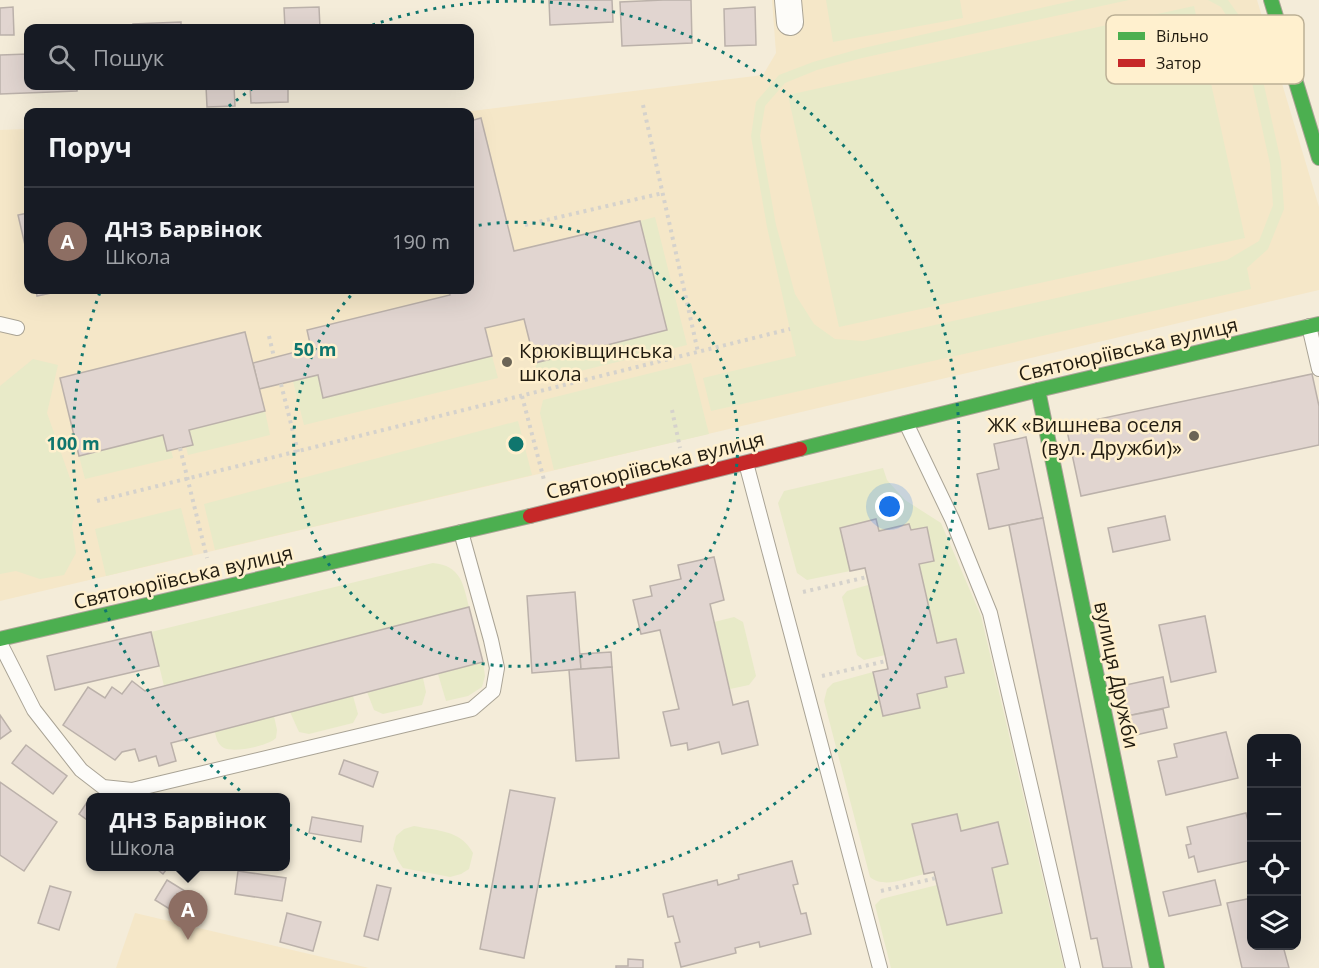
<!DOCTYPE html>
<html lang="uk">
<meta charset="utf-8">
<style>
:root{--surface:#171b24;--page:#20242c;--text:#f1f3f6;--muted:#9ea1a6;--line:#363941;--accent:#b5b3ae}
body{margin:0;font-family:"Open Sans",sans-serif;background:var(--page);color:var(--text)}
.controls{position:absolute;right:18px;bottom:18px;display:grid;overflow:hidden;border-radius:12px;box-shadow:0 6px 24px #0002}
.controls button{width:54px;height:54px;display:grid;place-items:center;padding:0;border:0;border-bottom:2px solid var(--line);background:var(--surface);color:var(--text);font:30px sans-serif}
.you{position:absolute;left:890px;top:507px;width:21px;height:21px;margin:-15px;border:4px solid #fff;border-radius:50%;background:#1a73e8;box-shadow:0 0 0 9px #1a73e833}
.badge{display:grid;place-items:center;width:39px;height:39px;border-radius:50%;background:var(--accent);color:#fff;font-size:20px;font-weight:700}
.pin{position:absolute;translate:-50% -50px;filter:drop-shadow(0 2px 3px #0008)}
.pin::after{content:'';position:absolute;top:32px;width:21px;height:18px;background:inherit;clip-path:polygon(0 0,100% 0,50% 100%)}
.popup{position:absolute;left:86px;top:793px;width:204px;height:78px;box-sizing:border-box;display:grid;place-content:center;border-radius:12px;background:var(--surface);filter:drop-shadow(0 2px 4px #0005);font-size:20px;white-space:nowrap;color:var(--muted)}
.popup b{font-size:22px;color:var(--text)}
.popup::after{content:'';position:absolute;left:50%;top:100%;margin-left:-12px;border:12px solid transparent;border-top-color:var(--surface)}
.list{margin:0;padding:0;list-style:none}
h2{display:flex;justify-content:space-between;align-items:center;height:78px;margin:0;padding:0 24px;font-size:26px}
h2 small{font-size:20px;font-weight:400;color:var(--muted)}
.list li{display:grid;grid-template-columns:39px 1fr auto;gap:18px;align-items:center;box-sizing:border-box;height:108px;padding:0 24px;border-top:2px solid var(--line)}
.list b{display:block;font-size:22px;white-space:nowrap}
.list p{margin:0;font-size:20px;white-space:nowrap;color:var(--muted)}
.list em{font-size:20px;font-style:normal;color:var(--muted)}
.icon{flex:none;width:33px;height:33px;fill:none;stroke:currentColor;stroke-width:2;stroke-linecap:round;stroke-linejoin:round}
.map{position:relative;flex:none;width:1319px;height:968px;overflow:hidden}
.search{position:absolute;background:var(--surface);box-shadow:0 6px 24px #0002;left:24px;top:24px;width:450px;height:66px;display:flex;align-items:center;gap:15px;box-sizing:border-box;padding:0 21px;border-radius:12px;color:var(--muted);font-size:22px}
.panel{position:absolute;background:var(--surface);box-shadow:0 6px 24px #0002;left:24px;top:108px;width:450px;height:186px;border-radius:12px}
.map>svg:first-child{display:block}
.built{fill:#f5e7c8}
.green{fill:#e8eac8}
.building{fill:#e1d5d0;stroke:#bbb1aa;stroke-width:1.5}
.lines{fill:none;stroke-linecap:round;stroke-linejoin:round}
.lane-casing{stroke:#a9a395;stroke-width:16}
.street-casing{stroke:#a9a395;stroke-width:28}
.fast-casing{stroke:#a9a395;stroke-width:16}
.jam-casing{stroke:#a9a395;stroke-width:16}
.path{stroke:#d5d2cc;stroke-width:4;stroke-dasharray:3 4.5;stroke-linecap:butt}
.lane{stroke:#fdfcf9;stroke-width:14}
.street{stroke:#fdfcf9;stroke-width:26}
.fast{stroke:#4caf50;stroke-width:14}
.jam{stroke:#c62828;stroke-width:14}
.ring{fill:none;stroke:#0f766e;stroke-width:3;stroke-dasharray:3 6}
.poi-dot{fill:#6b6456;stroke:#fff0ce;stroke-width:2}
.labels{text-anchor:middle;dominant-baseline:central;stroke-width:5;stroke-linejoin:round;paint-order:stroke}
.street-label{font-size:20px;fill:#211b0f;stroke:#fff0ce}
.poi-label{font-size:20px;fill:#211b0f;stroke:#fff0ce;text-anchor:start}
.key{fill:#fff0ce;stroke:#bcb095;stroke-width:1.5}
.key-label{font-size:16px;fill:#211b0f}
.centre{fill:#0f766e;stroke:#fff0ce;stroke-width:3}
.ring-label{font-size:18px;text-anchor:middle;font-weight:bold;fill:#0f766e;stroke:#fff0ce;stroke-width:5;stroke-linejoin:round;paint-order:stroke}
</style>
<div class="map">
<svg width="1319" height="968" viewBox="0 0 1319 968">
<rect width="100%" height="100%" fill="#f4ecd9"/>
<!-- built -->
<g class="built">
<polygon points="772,0 1257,0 1319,207 1319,290 0,601 0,130 28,129 28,290 470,290 470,112 464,112 763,75 776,53"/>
<polygon points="135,913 369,968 116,968"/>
</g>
<!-- green -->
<g class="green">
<polygon points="826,0 960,0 963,18 833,42"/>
<polygon points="1076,0 1129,0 862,58 817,70 785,83 765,106 760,136 776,225 795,294 814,324 835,339 863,341 1227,260 1259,241 1273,205 1270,164 1249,69 1238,34 1221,7 1208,0 1228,0 1248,28 1260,67 1281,162 1284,209 1268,249 1247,268 1251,289 711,411 703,378 796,356 767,227 751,136 756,102 779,75 813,62 859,49"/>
<polygon points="1194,6 1245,238 839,327 788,95"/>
<polygon points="655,217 687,345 539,381 535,363 667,330 640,221"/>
<polygon points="492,356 498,378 304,425 293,381 318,375 324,398"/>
<polygon points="33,359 58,365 47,413 78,501 72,526 76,553 64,575 40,579 16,571 0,574 0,386"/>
<polygon points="691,363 709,434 554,470 540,413 543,400"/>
<polygon points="265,411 270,435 188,455 186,447 193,445 189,430"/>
<polygon points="518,421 532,475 215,550 204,504"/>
<polygon points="163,435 167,451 171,450 173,458 85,479 79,456"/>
<path d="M 883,468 L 887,480 L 905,500 L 941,523 L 981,616 L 1064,968 L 891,968 L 875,905 L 881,899 L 937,885 L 947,925 L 1002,913 L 992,868 L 1008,864 L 998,823 L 961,831 L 957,815 L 912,825 L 924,874 C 907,878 884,889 870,877 L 824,701 L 827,689 L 833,683 L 873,672 L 917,694 L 947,687 L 945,677 L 964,673 L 956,639 L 937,643 L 919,564 L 934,560 L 927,527 L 911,530 L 909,524 L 879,531 L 875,519 L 840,528 L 850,571 L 807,580 L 797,573 L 778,503 L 784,491 Z"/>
<polygon points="181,508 193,555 106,576 95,529"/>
<path d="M 433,563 C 461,566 463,583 469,607 L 164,686 L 151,632 Z"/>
<polygon points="868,585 885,655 864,660 857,655 842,597 847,591"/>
<polygon points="734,617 743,622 756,676 749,685 730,689 714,622"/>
<polygon points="483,662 485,676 482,687 468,696 446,701 438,674"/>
<polygon points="423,678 426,692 422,705 383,714 374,710 367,692"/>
<polygon points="353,696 358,714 353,723 309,734 299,732 290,712"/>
<path d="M 274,716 L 277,730 L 276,738 C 268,746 234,753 224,748 C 218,745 216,738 215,732 Z"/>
<path d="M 414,826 C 438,831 461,830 473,853 L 469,869 L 461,874 L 450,877 L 403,868 L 397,859 L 393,849 L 396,836 L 404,829 Z"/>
</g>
<!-- building -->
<g class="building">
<polygon points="549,0 612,0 613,22 550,25"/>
<polygon points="663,0 691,0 692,43 622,46 620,2"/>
<polygon points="13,7 14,35 0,35 0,8"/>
<polygon points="319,7 320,28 285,28 284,8"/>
<polygon points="755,7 756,45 725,46 724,9"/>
<polygon points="181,22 181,28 133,28 133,24"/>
<polygon points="28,54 28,86 77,86 77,91 0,94 0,55"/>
<polygon points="206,86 234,86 235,106 207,107"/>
<polygon points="250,86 288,86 288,102 251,103"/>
<polygon points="481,118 514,251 640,221 667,330 535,363 524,319 485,328 492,356 323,398 318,375 259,389 253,363 311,348 307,330 450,295 449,290 470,290 470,121"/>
<polygon points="28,213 28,258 18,215"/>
<polygon points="36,290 65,290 37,296"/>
<polygon points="245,332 265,411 189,430 193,445 167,451 163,435 79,456 60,378"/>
<polygon points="1312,374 1319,406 1319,445 1081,496 1066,426"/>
<polygon points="1026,437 1043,518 989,529 977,474 999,469 994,444"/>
<polygon points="1165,516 1170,540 1113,552 1108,528"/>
<polygon points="1043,518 1132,968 1103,968 1097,938 1091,939 1009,525"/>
<polygon points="876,519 879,531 909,524 911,530 927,527 934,561 919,564 937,643 956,639 964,673 945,677 947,687 917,694 920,708 883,716 873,672 888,669 885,655 865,568 850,571 840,528"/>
<polygon points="714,557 724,600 710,604 733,705 748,701 758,745 722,754 719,742 688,750 687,743 671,746 663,712 679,709 660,630 641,634 633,600 652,596 650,586 681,579 678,565"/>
<polygon points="575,592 581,669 532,673 527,596"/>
<polygon points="469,607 483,662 171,743 176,761 159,766 156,756 139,761 135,749 122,752 115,760 63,725 88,687 105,698 112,687 122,694 132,681 145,691"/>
<polygon points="1205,616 1216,672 1171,682 1159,625"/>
<polygon points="151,632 159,666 55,690 47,656"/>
<polygon points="611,652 612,667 581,669 580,654"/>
<polygon points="612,667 619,758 576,761 569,670"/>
<polygon points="1163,677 1169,707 1127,716 1121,686"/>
<polygon points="1163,709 1167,728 1131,736 1127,716"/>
<polygon points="0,715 11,731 0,739"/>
<polygon points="1226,732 1238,778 1166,795 1158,761 1177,757 1174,744"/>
<polygon points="26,745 67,776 53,794 12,763"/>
<polygon points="344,760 378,772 373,787 339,774"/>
<polygon points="0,782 57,822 24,871 0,855"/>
<polygon points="510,790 555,798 524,958 480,949"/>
<polygon points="90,798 90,822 79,814"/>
<polygon points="1246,813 1252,837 1252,860 1198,872 1194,856 1189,858 1186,845 1191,844 1187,827"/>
<polygon points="957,814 961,831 998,822 1008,864 992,868 1002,913 947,925 934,872 924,874 912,824"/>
<polygon points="312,817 363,826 361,842 309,833"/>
<polygon points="792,861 798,884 793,885 801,914 806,913 811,934 760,947 759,942 735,948 736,953 681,967 675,943 680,942 673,916 668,917 663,894 717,880 718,885 739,879 738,875"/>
<polygon points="153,866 169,866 163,874"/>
<polygon points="238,871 286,878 282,901 235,894"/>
<polygon points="167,880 201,901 189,921 155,900"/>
<polygon points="1215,880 1221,905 1169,916 1163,892"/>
<polygon points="377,885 391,888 378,940 364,936"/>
<polygon points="50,886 71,892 59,930 38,923"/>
<polygon points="1252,898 1252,946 1283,946 1289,968 1242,968 1227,903"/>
<polygon points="287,913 321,922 313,951 280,942"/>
<polygon points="628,959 643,960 643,968 616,968 616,966 628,966"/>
</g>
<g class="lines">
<defs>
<g id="lane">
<polyline points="0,324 17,328"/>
<polyline points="1309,326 1319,369"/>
<polyline points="906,423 952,519 990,613 1073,968"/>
<polyline points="746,463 880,968"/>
<polyline points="0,643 34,710 81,770 103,787 132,790 472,709 493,691 497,668 491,640 461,532"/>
</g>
<polyline id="street" points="788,0 790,22"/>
<g id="fast">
<polyline points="1271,0 1319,158"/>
<polyline points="1038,390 1157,968"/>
<polyline points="800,449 1038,390 1319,324"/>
<polyline points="0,639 530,516"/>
</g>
<polyline id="jam" points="530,516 800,449"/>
</defs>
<!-- lane casing -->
<use href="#lane" class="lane-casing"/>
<!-- street casing -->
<use href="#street" class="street-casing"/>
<!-- fast casing -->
<use href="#fast" class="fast-casing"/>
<!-- jam casing -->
<use href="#jam" class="jam-casing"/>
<!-- path -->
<g class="path">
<polyline points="643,105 698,352"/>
<polyline points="525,225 663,193"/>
<polyline points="269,336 274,357"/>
<polyline points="281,384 298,452"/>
<polyline points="522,396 544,480"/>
<polyline points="672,410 680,448"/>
<polyline points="180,448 207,558"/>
<polyline points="97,501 790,329"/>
<polyline points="803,592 867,577"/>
<polyline points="822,676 886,661"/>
<polyline points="881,891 936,878"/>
</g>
<!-- lane -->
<use href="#lane" class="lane"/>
<!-- street -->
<use href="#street" class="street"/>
<!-- fast -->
<use href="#fast" class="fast"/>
<!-- jam -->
<use href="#jam" class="jam"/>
</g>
<!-- distance rings -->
<g class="ring">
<path d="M470 227A222 222 0 1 1 356 290"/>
<path d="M222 112A443 443 0 0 1 256 86M364 28A443 443 0 1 1 100 292"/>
</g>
<!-- markers -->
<g class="poi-dot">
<circle cx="507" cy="362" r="6"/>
<circle cx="1194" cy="436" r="6"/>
</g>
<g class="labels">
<!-- street labels -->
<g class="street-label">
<text transform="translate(1128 349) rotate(-13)">Святоюріївська вулиця</text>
<text transform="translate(655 465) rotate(-14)">Святоюріївська вулиця</text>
<text transform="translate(183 577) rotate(-13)">Святоюріївська вулиця</text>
<text transform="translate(1117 675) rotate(78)">вулиця Дружби</text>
</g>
<!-- poi labels -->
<g class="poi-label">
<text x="519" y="350">Крюківщинська<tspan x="519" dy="23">школа</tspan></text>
<text x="1182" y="424" text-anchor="end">ЖК «Вишнева оселя<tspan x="1182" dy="23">(вул. Дружби)»</tspan></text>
</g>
</g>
<!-- legend -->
<rect x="1106" y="15" width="198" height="69" rx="9" class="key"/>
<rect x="1118" y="32" width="27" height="8" fill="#4caf50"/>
<rect x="1118" y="59" width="27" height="8" fill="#c62828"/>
<g class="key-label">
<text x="1156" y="42">Вільно</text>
<text x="1156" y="69">Затор</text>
</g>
<circle cx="516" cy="444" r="9" class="centre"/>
<g class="ring-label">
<text x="315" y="356">50 m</text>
<text x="73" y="450">100 m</text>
</g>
</svg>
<div class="controls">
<button>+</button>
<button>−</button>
<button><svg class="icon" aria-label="locate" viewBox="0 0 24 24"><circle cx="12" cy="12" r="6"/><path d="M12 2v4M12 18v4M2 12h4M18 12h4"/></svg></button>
<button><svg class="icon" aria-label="layers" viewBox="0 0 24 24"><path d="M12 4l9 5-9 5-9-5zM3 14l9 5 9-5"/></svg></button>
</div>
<div class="you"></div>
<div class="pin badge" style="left:188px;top:940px;background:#8d6e63">A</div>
<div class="popup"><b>ДНЗ Барвінок</b>Школа</div>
<div class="search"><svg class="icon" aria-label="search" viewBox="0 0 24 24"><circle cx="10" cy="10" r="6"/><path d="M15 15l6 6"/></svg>Пошук</div>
<section class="panel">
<h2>Поруч<small></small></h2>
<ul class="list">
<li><span class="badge" style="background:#8d6e63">A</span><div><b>ДНЗ Барвінок</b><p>Школа</p></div><em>190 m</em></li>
</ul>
</section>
</div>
